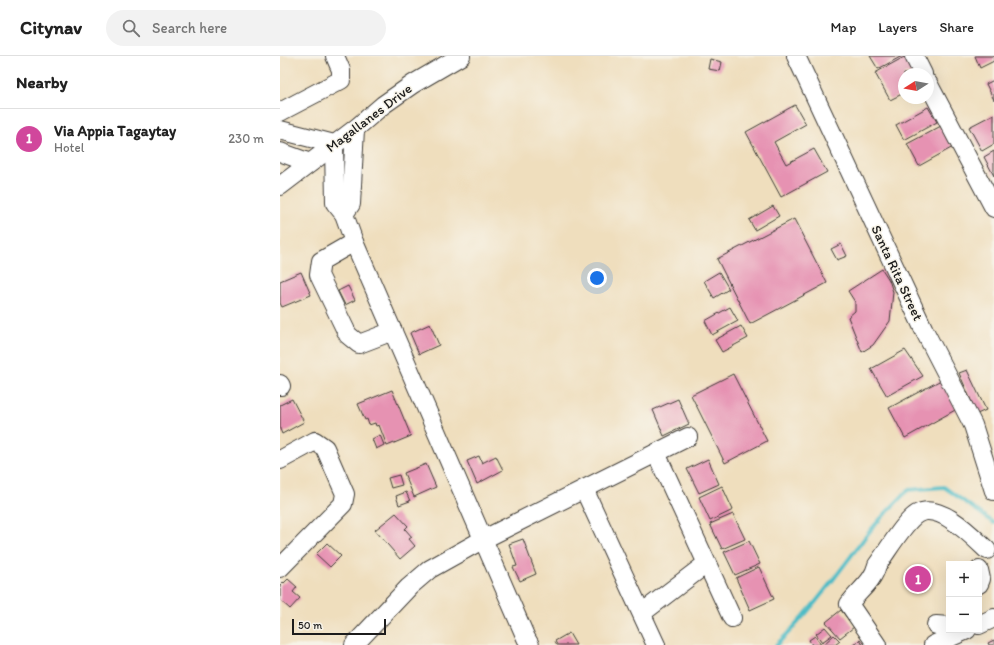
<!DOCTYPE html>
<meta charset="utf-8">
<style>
:root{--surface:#fff;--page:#f2f2f2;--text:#222;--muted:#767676;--line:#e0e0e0;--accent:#ea580c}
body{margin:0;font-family:Itim,sans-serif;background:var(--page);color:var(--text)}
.controls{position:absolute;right:12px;bottom:12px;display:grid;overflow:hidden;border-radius:0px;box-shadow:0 4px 16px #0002}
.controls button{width:36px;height:36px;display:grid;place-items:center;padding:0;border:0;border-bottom:1px solid var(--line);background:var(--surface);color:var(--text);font:20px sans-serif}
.compass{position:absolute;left:618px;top:12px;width:36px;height:36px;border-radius:50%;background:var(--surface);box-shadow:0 4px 16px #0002;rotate:259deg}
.scale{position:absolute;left:12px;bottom:10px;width:94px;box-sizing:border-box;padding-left:4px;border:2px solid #1c1c1c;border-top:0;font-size:11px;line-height:14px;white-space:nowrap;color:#1c1c1c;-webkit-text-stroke:3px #f7f3e8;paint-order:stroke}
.you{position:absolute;left:317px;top:222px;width:14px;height:14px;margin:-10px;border:3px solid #fff;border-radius:50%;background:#1a73e8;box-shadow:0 0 0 6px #1a73e833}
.badge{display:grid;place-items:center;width:26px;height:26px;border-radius:50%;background:var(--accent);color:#fff;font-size:13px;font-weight:700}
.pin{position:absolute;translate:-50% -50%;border:2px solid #fff;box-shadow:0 1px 4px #0006}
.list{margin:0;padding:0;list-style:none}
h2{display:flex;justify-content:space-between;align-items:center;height:52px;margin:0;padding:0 16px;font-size:17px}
h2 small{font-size:13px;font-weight:400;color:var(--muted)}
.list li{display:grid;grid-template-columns:26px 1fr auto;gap:12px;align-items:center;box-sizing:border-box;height:60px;padding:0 16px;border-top:1px solid var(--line)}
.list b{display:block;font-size:15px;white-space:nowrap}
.list p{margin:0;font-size:13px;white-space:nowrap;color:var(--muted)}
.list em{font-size:13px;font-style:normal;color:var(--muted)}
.icon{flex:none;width:22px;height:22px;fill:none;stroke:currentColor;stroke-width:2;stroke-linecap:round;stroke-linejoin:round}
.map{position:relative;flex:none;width:714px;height:589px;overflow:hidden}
header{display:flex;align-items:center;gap:24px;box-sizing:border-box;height:56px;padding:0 20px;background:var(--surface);border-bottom:1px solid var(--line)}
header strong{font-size:19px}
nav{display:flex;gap:22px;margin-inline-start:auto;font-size:14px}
.search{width:280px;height:36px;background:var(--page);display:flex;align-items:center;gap:10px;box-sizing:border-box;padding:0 14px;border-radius:22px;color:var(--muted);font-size:15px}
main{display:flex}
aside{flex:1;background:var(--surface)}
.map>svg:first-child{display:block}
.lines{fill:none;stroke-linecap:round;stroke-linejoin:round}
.stream{stroke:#4ebcc6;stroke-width:4}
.building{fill:#e692b2}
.minor-casing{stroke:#3c3934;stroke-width:20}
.minor{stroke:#fff;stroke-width:18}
.labels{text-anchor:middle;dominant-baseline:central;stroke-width:3;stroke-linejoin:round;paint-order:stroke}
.street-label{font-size:14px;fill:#1c1c1c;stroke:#f7f3e8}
</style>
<header>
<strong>Citynav</strong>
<div class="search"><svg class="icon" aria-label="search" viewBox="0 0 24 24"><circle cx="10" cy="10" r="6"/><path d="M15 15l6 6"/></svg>Search here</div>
<nav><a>Map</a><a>Layers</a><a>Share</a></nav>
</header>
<main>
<aside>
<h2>Nearby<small></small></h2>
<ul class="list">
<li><span class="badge" style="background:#d1479c">1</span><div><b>Via Appia Tagaytay</b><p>Hotel</p></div><em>230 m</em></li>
</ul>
</aside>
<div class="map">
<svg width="714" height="589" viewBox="0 0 714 589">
<rect width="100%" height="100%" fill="#f7f3e8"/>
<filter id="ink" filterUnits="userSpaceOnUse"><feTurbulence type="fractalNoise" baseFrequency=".025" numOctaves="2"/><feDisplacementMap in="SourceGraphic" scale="8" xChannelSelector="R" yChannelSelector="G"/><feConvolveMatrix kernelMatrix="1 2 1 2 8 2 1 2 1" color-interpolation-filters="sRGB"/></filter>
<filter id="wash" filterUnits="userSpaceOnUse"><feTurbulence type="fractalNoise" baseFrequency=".012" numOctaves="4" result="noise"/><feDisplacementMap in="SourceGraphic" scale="16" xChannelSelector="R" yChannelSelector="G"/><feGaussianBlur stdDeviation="0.9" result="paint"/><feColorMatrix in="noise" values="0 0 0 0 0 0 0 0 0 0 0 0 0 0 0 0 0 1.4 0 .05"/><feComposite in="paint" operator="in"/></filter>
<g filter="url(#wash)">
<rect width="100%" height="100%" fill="#efdebd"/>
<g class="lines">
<!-- stream -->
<path class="stream" d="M 496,589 C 532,555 560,514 590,475 C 602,460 615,448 628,434 L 664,431 L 714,467"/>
</g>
<g id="blocks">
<!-- building -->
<g class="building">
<polygon points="590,0 622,0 598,13"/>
<polygon points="626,0 638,18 624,18 624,37 610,44 595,17"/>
<polygon points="695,0 714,0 714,5 700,12"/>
<polygon points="430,3 442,6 440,15 428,13"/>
<polygon points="714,24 714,44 706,28"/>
<polygon points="515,49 526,68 494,86 506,108 534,93 547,116 501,141 466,76"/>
<polygon points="648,51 657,66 624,84 616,69"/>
<polygon points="714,58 714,88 702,95 689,71"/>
<polygon points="661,70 673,91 639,110 627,88"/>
<polygon points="714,95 714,120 704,101"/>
<polygon points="493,150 499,160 475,174 469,164"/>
<polygon points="514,163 547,227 470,268 437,203"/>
<polygon points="561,188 567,200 557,204 551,193"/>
<polygon points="602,213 609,224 613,236 610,265 593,289 582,296 568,261 575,255 575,246 568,235"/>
<polygon points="21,216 31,239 2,251 0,247 0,225"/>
<polygon points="439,216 449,233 434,242 424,225"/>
<polygon points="68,230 75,244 65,249 58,235"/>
<polygon points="450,251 458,265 432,279 425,265"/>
<polygon points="150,268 159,289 139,298 130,277"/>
<polygon points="461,270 468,282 442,296 435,284"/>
<polygon points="625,294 643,320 607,340 591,313"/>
<polygon points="687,314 706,354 697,358 679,317"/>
<polygon points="453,318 487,385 445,407 411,339"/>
<polygon points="661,324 677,353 625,382 609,352"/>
<polygon points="112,334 131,380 107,390 99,369 96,370 95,367 89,369 87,363 85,364 78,348"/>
<polygon points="12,343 24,366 2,378 0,373 0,349"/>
<polygon points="398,343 409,368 384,380 373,354"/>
<polygon points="100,379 104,389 96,393 92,383"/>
<polygon points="199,400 202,407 216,400 223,414 197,428 187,405"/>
<polygon points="428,403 439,428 419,437 407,413"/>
<polygon points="146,408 156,431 134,441 124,417"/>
<polygon points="119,419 122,429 111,432 108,422"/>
<polygon points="442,430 453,454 430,465 419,441"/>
<polygon points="126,436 130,445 119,449 116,440"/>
<polygon points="116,457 128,470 125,473 132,481 129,483 135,490 120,503 95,474"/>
<polygon points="453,458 465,483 442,493 430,468"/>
<polygon points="243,483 256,518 240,525 233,511 237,510 229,488"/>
<polygon points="469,485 480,508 455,519 444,496"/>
<polygon points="47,487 61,500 50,511 36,498"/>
<polygon points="479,511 494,543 470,554 456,522"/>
<polygon points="8,523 17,531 13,536 20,542 10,553 0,544 0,529 3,526 4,527"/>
<polygon points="561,554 574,571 560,582 546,566"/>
<polygon points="545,571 552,579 542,586 536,578"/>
<polygon points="289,577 296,589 277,589 275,585"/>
<polygon points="554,579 560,585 555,589 545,589 544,588"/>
<polygon points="535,580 541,589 532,589 529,584"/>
<polygon points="580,584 583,589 573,589"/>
<polygon points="714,584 714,589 709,589 708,587"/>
</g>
</g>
</g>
<g filter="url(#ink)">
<use href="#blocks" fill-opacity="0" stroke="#3c3934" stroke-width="1"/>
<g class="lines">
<defs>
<g id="minor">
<polyline points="516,0 644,274 693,369 714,435"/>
<polyline points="634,0 643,18"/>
<polyline points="648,27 714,152"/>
<polyline points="0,56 61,24 61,14 55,0"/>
<polyline points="0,74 54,88 55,147 64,158 74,186 246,582 250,589"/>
<polyline points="0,96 30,107"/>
<polyline points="0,130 75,73 103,49 133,28 181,0"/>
<polyline points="64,158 71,148 75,73"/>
<polyline points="74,186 41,205 39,219 68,279 79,288 113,275"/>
<polyline points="0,328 1,330"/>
<polyline points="376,397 452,562"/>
<polyline points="0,404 35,385 45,392 65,438 63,448 0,512"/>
<polyline points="304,433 376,589"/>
<polyline points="699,514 701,523 699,528"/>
<polyline points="362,557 426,508"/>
<polyline points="656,569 669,570"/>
<polyline points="699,569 714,562"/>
<polyline points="74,589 129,531 150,513 202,484 408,381"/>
<path d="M 597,589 L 569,548 C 579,534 593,526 597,509 C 607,496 624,466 637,458 C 659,445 692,480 707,494"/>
<polyline points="653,589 687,574"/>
</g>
</defs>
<!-- minor casing -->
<use href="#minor" class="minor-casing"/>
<!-- minor -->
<use href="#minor" class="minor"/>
</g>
</g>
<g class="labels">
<!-- street labels -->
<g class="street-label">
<text transform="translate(89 62) rotate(-37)">Magallanes Drive</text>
<text transform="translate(617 217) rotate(65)">Santa Rita Street</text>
</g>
</g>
</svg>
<div class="controls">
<button>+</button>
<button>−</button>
</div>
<svg class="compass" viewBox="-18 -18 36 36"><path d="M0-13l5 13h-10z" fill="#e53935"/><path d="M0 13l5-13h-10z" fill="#767676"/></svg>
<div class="scale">50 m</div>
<div class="you"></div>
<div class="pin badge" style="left:638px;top:523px;background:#d1479c">1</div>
</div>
</main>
